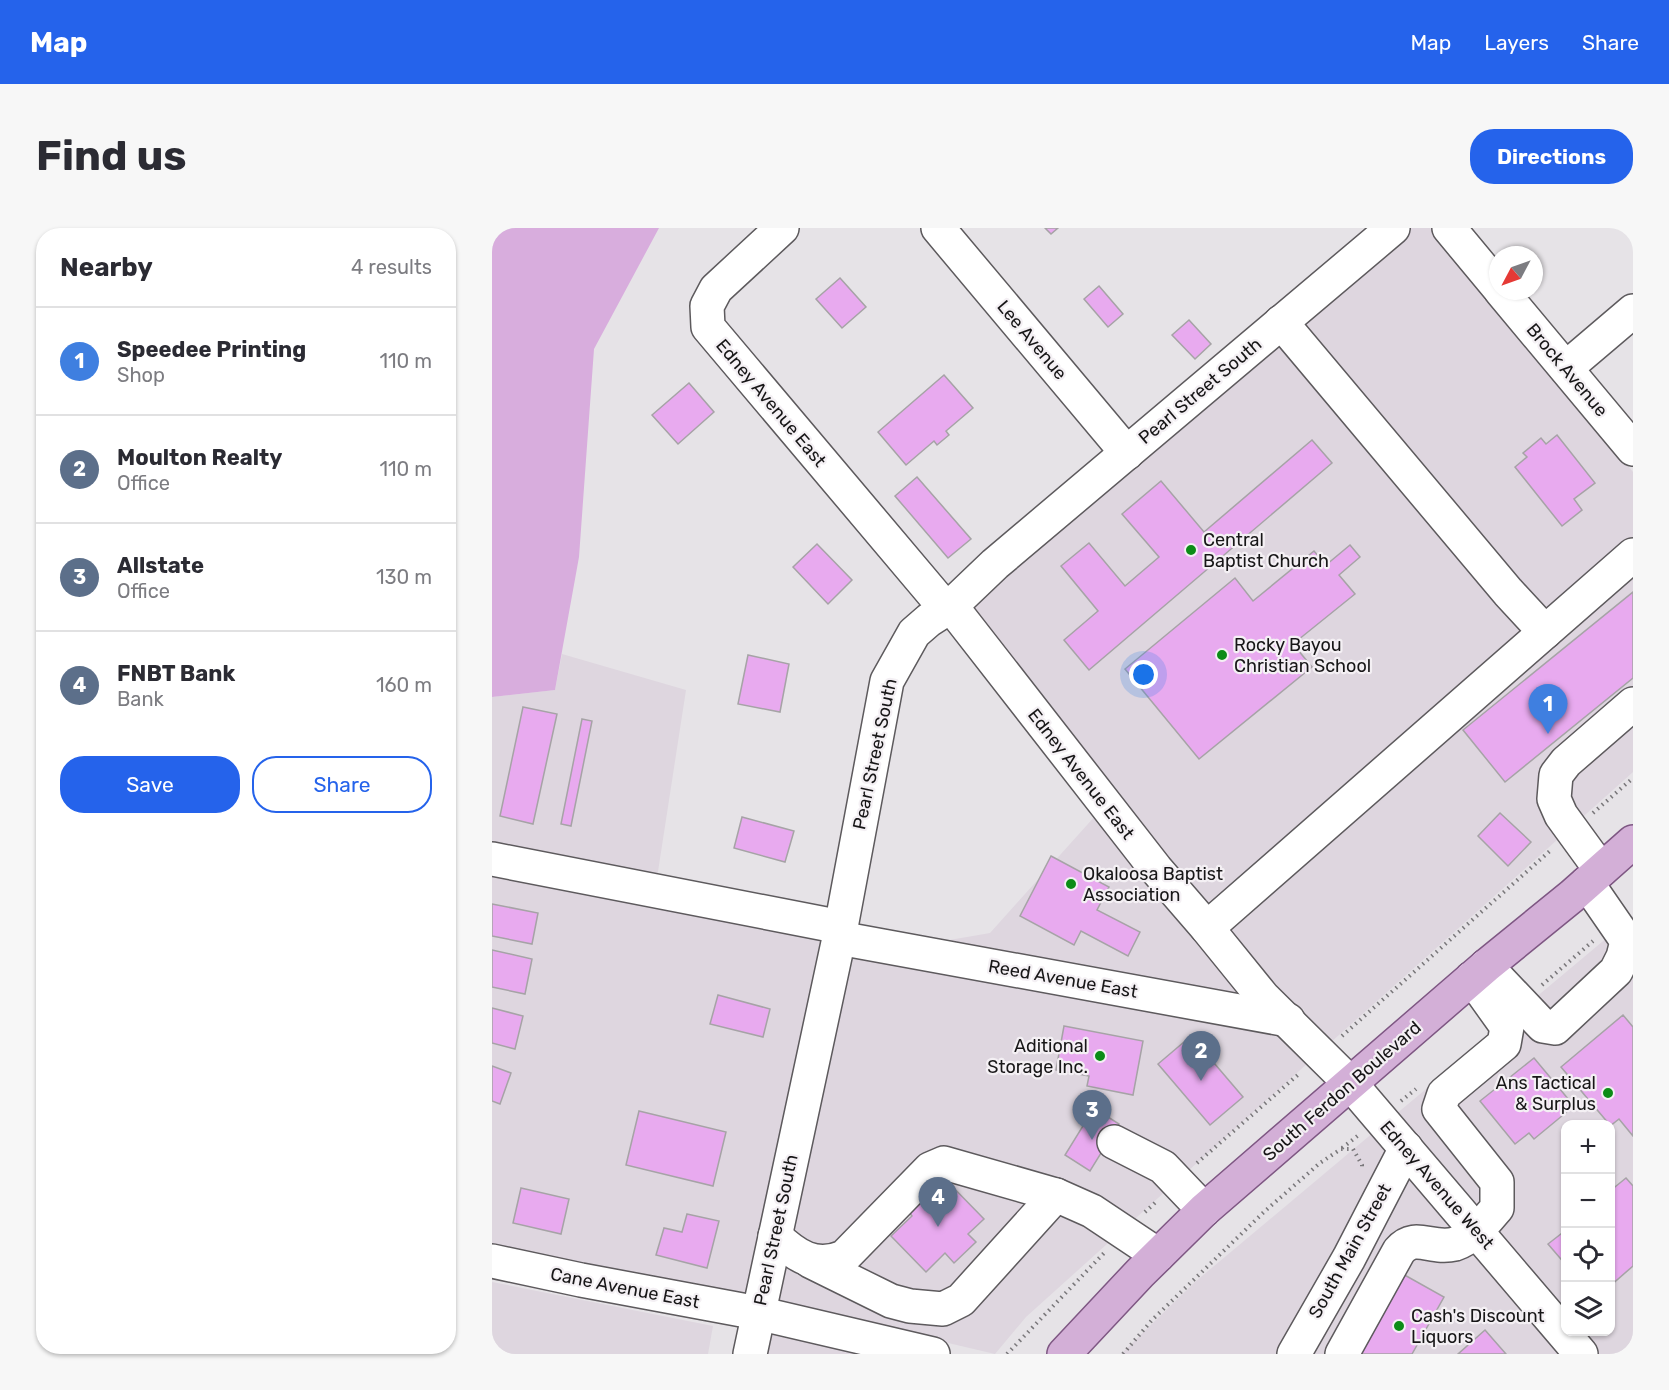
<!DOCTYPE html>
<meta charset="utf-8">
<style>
:root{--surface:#fff;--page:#f7f7f7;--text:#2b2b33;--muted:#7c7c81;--line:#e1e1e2;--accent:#2563eb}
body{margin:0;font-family:Rubik,sans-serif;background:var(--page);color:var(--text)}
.controls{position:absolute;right:18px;bottom:18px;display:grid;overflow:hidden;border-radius:12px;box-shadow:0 2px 4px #0004}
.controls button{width:54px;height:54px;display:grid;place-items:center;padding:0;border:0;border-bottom:2px solid var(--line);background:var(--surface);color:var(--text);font:30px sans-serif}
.compass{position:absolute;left:997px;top:18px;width:54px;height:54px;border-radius:50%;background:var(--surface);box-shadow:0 2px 4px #0004;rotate:229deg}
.you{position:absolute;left:652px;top:447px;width:21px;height:21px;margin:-15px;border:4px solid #fff;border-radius:50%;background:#1a73e8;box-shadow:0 0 0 9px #1a73e833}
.badge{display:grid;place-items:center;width:39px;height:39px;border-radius:50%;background:var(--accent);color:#fff;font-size:20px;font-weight:700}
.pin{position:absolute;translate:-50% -50px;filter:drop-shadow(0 2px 3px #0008)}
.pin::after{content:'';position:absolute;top:32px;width:21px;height:18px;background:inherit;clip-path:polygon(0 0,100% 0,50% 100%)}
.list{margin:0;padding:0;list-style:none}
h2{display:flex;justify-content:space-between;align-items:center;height:78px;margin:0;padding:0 24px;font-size:26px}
h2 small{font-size:20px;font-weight:400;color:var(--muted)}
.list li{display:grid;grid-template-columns:39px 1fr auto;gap:18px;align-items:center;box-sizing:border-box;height:108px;padding:0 24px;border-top:2px solid var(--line)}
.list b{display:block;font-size:22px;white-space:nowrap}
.list p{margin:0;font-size:20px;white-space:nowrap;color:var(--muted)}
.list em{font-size:20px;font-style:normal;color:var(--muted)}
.actions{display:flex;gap:12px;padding:18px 24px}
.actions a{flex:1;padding:14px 0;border:2px solid var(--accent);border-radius:24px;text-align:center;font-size:21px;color:var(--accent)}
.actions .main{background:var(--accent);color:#fff}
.icon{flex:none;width:33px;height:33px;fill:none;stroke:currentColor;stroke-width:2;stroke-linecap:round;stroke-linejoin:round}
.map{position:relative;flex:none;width:1141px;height:1126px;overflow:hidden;border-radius:24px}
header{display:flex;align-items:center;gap:36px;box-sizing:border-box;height:84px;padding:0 30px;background:var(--accent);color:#fff}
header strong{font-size:28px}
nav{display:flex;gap:33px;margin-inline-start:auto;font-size:21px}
.intro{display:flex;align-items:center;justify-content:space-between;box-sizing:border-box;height:144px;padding:0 36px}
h1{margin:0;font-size:42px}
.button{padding:15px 27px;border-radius:24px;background:var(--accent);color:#fff;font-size:21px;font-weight:700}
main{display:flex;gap:36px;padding:0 36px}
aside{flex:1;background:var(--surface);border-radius:24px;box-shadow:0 2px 4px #0004}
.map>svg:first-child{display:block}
.built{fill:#ded6df}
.green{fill:#d8addd}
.building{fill:#e8aaef;stroke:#a6a3a6;stroke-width:1.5}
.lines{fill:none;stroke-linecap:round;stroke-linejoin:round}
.minor-casing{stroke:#5d5a5d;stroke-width:36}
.major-casing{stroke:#7e5783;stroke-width:36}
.path{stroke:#79777a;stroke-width:4;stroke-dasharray:1.5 4.5;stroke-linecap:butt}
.minor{stroke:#fff;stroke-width:33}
.major{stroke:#d3afd7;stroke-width:33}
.poi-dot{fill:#0c8c17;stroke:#f4f0f4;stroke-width:2}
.labels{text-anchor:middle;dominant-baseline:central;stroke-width:4.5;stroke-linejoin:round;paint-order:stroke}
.street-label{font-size:18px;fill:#171617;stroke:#f4f0f4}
.poi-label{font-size:18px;fill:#171617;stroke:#f4f0f4;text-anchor:start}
</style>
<header>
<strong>Map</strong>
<nav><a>Map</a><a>Layers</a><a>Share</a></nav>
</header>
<div class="intro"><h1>Find us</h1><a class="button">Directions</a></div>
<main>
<aside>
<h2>Nearby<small>4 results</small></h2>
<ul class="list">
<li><span class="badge" style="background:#3f7fe0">1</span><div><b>Speedee Printing</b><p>Shop</p></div><em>110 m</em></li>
<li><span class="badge" style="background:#5c6f8a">2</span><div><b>Moulton Realty</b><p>Office</p></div><em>110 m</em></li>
<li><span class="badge" style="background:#5c6f8a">3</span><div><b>Allstate</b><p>Office</p></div><em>130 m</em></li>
<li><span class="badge" style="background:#5c6f8a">4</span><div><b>FNBT Bank</b><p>Bank</p></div><em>160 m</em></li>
</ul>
<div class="actions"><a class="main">Save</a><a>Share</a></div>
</aside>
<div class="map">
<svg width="1141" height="1126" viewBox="0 0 1141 1126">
<rect width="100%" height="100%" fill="#e6e3e7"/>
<!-- built -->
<g class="built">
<polygon points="919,0 938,0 1141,244 1141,544 838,815 810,787 812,781 803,780 781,759 674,632 476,378 511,346"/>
<polygon points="70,426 194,462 165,650 0,618 0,469 63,462"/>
<polygon points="604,587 755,771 446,714 498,705"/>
<polygon points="0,645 334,710 257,1070 0,1020"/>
<polygon points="1141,688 1141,1126 1107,1126 1089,1104 1118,1104 1118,896 1074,896 1073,1085 930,917 931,913 923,909 903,887"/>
<polygon points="357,725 788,804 817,834 534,1089 503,1126 282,1074"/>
<polygon points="882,904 899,924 788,1126 629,1126 703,1054"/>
<polygon points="916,944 1071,1126 816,1126"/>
<polygon points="0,1054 221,1098 216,1126 0,1126"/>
<polygon points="276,1101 383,1126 271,1126"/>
</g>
<!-- green -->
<polygon class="green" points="0,0 167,0 102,121 87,329 63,462 0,469"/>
<!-- building -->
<g class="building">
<polygon points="553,0 566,0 559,6"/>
<polygon points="348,50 374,79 350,100 324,71"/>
<polygon points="607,58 631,86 616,99 592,71"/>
<polygon points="697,92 719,116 703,131 680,107"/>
<polygon points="452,147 481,180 454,203 457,207 445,217 442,213 414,237 386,204"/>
<polygon points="197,155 222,184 186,216 160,187"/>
<polygon points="1065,207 1103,255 1082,271 1090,282 1070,298 1023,239 1035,229 1031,225 1049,210 1054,216"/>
<polygon points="820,212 840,235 597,442 572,412 606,383 569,338 597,315 633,358 667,329 630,286 669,253 712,304"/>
<polygon points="425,249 479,311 456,330 403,268"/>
<polygon points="325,316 360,352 336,376 301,339"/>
<polygon points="858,317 868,329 847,347 863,366 801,416 820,439 707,531 633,441 743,350 761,373 822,323 834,337"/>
<polygon points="1141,364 1141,450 1013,554 971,502"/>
<polygon points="256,427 297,436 288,484 246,476"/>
<polygon points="31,479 65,486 41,596 8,588"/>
<polygon points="90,491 100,493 79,598 69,596"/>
<polygon points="1008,585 1039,614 1016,638 986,608"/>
<polygon points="250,589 302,603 293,634 242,620"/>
<polygon points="559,628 617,659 605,682 648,704 636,728 589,703 582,717 528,688"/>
<polygon points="0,676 46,685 40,716 0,708"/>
<polygon points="0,722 40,731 33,766 0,759"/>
<polygon points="226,767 278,781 271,809 218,796"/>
<polygon points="0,780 31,788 23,821 0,815"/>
<polygon points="1131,787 1141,799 1141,908 1127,891 1118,898 1117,896 1069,839"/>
<polygon points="572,798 651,813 641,867 595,858 597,848 564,842"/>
<polygon points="699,808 751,869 718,897 666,836"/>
<polygon points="1042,830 1082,878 1042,911 1037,905 1023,916 988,873"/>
<polygon points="0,838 19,845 8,876 0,873"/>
<polygon points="602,880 627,896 598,943 573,927"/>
<polygon points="147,883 234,904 221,958 134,937"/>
<polygon points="452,950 492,991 476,1006 484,1014 462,1035 453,1025 434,1044 399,1008 420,988 412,977"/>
<polygon points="1134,950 1141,958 1141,1038 1118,1058 1118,963"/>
<polygon points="29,960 77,971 69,1006 21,995"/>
<polygon points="195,986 227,993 215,1040 164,1027 172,1000 190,1004"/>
<polygon points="1074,1002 1074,1037 1056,1016"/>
<polygon points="909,1045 952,1069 920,1126 863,1126"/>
<polygon points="993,1102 1014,1126 966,1126"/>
</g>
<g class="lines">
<defs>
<g id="minor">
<polyline points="290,0 224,61 215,78 216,99 454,381"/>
<polyline points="446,0 635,225"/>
<polyline points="957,0 1006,59"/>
<polyline points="1009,63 1141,221"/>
<polyline points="789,94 1016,364 1053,404"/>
<polyline points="1074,140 1141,83"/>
<polyline points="459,378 664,641 715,700 771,769 858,855 1089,1126"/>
<polyline points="0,631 349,699"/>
<polyline points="1109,642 1069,587 1062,571 1064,547 1074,534 1141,476"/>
<polyline points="715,700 1141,327"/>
<polyline points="347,710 796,792"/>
<polyline points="994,738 1051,798 1063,800 1124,743 1131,729 1135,713 1095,655"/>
<polyline points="622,914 671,939 712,982"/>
<path d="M 283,1008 C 304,1028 323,1041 352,1029 L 438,941 L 452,935 L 564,967 L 600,983 L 666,1027"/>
<polyline points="0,1033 89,1052 266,1085 441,1126"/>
<polyline points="318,1033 399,1073 418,1078 451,1081 469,1072 564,967"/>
<polyline points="258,1126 347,710 395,453 422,405 437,392 459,378 503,336 901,0"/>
<polyline points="802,1126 857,1030 914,920"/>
<path d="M 850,1126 L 907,1023 C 923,1004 939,1022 963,1016 C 981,1010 993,994 1005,980 L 1005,954 L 947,881 L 952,866 L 1012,816 L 1015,799 L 980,750"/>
</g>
<polyline id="major" points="572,1126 648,1045 712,982 994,738 1080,668 1141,614"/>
</defs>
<!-- minor casing -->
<use href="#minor" class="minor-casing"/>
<!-- major casing -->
<use href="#major" class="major-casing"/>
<!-- path -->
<g class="path">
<polyline points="1101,585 1141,550"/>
<polyline points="1050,757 1101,713"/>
<polyline points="850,808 1059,622"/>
<polyline points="909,873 924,861"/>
<polyline points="850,920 868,906"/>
<polyline points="705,935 808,845"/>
<polyline points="653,984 665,973"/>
<polyline points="515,1126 614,1023"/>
<polyline points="631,1126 660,1092 773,983 828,935 849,921 861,921 870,937 870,941"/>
</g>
<!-- minor -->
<use href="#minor" class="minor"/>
<!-- major -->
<use href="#major" class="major"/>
</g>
<!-- markers -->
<g class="poi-dot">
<circle cx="699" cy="322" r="6"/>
<circle cx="730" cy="427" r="6"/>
<circle cx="579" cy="656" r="6"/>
<circle cx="608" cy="828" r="6"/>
<circle cx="1116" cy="865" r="6"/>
<circle cx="907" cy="1098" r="6"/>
</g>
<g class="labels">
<!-- street labels -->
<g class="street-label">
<text transform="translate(540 112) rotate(50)">Lee Avenue</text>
<text transform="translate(1075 142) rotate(50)">Brock Avenue</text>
<text transform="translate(708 163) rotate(-40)">Pearl Street South</text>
<text transform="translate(279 175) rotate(50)">Edney Avenue East</text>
<text transform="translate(383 526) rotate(-78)">Pearl Street South</text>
<text transform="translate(589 546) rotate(52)">Edney Avenue East</text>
<text transform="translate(571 751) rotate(10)">Reed Avenue East</text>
<text transform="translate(850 863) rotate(-41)">South Ferdon Boulevard</text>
<text transform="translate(945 957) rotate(49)">Edney Avenue West</text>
<text transform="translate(284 1002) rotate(-78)">Pearl Street South</text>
<text transform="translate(858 1023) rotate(-61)">South Main Street</text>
<text transform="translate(133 1060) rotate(11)">Cane Avenue East</text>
</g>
<!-- poi labels -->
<g class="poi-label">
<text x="711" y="312">Central<tspan x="711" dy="21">Baptist Church</tspan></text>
<text x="742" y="417">Rocky Bayou<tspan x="742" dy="21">Christian School</tspan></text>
<text x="591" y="646">Okaloosa Baptist<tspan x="591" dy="21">Association</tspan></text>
<text x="596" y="818" text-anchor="end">Aditional<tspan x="596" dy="21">Storage Inc.</tspan></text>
<text x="1104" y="855" text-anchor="end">Ans Tactical<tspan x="1104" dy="21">&amp; Surplus</tspan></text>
<text x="919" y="1088">Cash's Discount<tspan x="919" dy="21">Liquors</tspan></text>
</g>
</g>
</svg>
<div class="controls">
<button>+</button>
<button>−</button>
<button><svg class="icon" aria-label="locate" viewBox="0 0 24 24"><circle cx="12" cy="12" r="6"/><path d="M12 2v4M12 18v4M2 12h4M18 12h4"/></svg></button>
<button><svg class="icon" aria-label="layers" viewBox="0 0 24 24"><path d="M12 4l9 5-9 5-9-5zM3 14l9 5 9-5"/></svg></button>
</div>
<svg class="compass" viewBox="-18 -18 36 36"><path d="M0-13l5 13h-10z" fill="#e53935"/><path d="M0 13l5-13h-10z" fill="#7c7c81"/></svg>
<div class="you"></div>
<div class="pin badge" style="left:1056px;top:506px;background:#3f7fe0">1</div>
<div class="pin badge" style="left:709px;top:853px;background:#5c6f8a">2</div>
<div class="pin badge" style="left:600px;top:912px;background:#5c6f8a">3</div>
<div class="pin badge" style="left:446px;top:999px;background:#5c6f8a">4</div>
</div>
</main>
